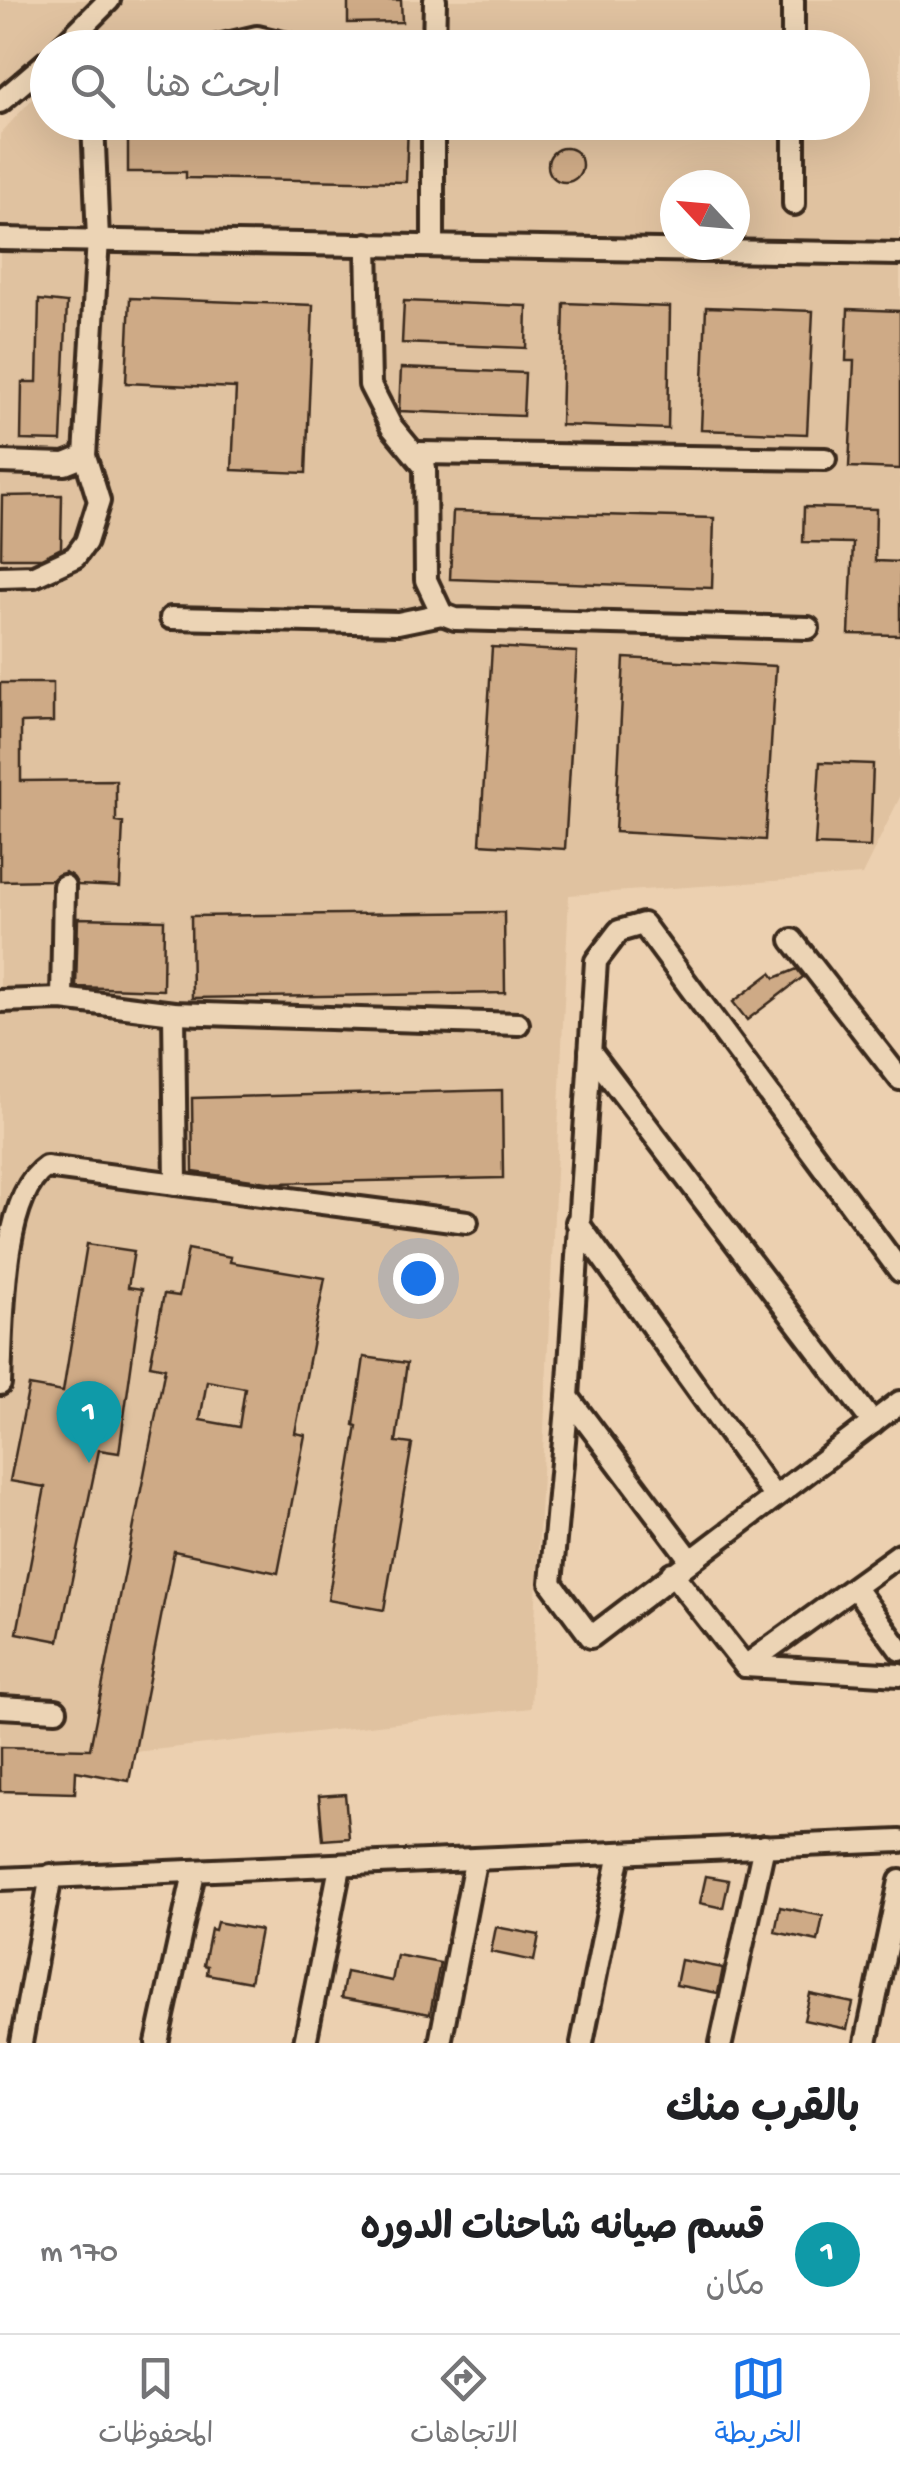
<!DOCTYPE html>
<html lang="ar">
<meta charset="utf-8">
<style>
:root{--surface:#fff;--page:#f6f6f6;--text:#202124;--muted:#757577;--line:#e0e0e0;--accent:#1a73e8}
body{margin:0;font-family:"Gochi Hand","Playpen Sans Arabic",sans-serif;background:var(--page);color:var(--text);direction:rtl}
.compass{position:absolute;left:660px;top:170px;width:90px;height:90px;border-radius:50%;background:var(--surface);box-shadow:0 10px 40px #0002;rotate:296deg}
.you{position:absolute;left:418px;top:1278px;width:35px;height:35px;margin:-25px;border:8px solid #fff;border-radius:50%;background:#1a73e8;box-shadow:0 0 0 15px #1a73e833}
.badge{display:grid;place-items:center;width:65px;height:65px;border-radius:50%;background:var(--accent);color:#fff;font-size:32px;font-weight:700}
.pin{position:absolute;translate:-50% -82px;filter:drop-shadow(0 2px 5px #0008)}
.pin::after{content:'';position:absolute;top:52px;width:35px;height:30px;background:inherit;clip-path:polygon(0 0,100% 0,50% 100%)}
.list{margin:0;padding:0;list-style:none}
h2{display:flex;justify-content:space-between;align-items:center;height:130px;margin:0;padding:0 40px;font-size:42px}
h2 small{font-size:32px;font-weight:400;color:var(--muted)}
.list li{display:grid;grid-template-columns:65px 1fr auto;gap:30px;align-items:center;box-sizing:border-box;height:160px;padding:0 40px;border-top:2px solid var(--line)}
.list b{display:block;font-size:38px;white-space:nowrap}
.list p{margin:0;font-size:32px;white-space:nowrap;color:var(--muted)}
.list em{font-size:32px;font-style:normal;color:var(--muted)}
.icon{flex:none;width:55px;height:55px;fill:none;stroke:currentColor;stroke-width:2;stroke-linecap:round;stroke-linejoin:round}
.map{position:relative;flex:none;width:900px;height:2043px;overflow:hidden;direction:ltr}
.search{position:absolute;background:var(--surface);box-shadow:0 10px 40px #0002;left:30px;right:30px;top:30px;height:110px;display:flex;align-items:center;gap:25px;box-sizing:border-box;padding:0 35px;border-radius:55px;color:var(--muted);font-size:38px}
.sheet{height:290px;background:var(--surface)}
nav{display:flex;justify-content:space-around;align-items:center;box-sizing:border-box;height:140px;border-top:2px solid var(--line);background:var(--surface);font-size:28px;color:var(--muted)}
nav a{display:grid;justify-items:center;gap:5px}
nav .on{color:var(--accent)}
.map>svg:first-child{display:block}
.built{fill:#e0c2a0;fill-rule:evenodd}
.building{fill:#ceaa86;stroke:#3b2a1e;stroke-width:2.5;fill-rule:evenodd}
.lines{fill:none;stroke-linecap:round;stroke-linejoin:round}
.minor-casing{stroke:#3b2a1e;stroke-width:28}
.minor{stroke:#ecd4b5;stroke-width:20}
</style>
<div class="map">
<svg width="900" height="2043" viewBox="0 0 900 2043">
<rect width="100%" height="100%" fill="#ecd0b0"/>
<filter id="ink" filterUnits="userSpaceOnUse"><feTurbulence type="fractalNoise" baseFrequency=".01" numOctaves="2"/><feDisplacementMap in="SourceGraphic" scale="20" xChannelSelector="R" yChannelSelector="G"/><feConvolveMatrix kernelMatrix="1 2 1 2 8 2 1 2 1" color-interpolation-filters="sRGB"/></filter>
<g filter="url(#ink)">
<!-- built -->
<g class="built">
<polygon points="0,0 95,0 53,47 48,48 47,54 0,107"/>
<path d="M 125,0 L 900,0 L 900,797 L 862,875 L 569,895 L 531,1708 L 0,1767 L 0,134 L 47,83 L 48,122 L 852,122 L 852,48 L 81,47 ZM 675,185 L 735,185 L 735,245 L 675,245 Z"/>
</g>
<!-- building -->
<g class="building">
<polygon points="348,0 401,0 402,22 348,23"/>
<polygon points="128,122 408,122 406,182 186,178 186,172 128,172"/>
<circle cx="565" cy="165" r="17"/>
<polygon points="130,298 313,305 306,473 232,470 236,388 126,383"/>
<polygon points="39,300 67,303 61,441 21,440 22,382 37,382"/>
<polygon points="404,301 527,306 526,348 402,343"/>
<polygon points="564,303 670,307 668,429 561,425"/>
<polygon points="706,307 813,311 807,434 701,430"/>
<polygon points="848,309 900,311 900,469 849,467 854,361 846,361"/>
<polygon points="401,368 525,373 523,416 399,411"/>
<polygon points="62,495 61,548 41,558 1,558 2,496"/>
<polygon points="804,507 876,509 875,561 900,562 900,635 849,634 853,543 803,542"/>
<polygon points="453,511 714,518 712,588 450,579"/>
<polygon points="492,647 577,652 565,849 480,844"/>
<polygon points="624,658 776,666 765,840 615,832"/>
<polygon points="0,683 53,683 53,722 21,723 21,781 116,780 116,822 123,823 120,887 78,885 65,872 52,880 0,881"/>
<polygon points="820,762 873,764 870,847 815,845"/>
<polygon points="504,912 505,993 192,998 191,916"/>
<polygon points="78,918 164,920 163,990 76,987"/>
<polygon points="797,969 803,977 747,1020 733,1002 771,973 775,978"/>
<polygon points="502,1090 503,1178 275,1183 193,1172 192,1098"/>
<polygon points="87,1244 134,1251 128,1287 142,1289 119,1453 99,1450 59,1641 17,1633 45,1487 10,1481 29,1386 63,1392"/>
<path d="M 188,1249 L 231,1257 L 230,1262 L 325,1278 L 295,1433 L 305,1435 L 278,1573 L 174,1551 L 129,1781 L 76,1771 L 75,1793 L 0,1791 L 0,1747 L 90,1749 L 165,1368 L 150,1365 L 164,1294 L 179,1296 ZM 207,1381 L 245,1388 L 239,1427 L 200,1420 Z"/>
<polygon points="364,1357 407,1363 396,1442 412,1444 384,1610 328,1600 357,1426 354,1425"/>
<polygon points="345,1794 349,1838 323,1840 319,1796"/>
<polygon points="706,1876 729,1880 723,1908 700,1903"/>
<polygon points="780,1907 823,1916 818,1941 775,1932"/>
<polygon points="217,1922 260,1930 250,1982 207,1974 208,1966 204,1965 211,1929 215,1930"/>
<polygon points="496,1927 539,1935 534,1961 491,1952"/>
<polygon points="397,1955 440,1963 430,2014 341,1998 346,1972 392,1981"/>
<polygon points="681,1960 723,1968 718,1993 676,1985"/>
<polygon points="810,1994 853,2003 847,2029 804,2020"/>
</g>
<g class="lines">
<defs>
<g id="minor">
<polyline points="793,0 793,48"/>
<polyline points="61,48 109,0"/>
<polyline points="210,48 257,37 304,48"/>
<polyline points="434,48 435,0"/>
<polyline points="0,102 48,61"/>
<polyline points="794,122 794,204"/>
<polyline points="0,239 900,254"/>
<polyline points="367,244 370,385 391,426 425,467 426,580 442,614 455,619 808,628"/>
<polyline points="433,245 433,122"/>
<polyline points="418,453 825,459"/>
<polyline points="0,462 65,464 85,456 98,239 93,122"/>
<polyline points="0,577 34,576 75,557 86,542 99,501 85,456"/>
<polyline points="171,618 398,623 442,614"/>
<polyline points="792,940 900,1079"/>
<polyline points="62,999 64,886"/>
<polyline points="0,1001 62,999 174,1013 518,1024"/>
<polyline points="174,1013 176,1184"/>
<polyline points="590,1051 873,1423"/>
<polyline points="577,1222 774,1496"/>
<polyline points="900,1271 643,924 619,931 596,961 568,1397 551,1583 591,1637 900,1402"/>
<path d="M 0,1384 C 3,1326 0,1198 46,1167 L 467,1222"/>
<polyline points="568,1397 690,1559"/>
<polyline points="672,1573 745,1666 900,1675"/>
<polyline points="855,1588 900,1650"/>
<polyline points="745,1666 900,1554"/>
<polyline points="0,1707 56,1710"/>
<polyline points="0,1879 900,1841"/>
<polyline points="21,2043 51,1875"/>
<polyline points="157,2043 194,1873"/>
<polyline points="305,2043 340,1867"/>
<polyline points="440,2043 475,1862"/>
<polyline points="582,2043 620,1853"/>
<polyline points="721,2043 764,1846"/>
<polyline points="866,2043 900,1881"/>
</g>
</defs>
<!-- minor casing -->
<use href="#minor" class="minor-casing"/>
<!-- minor -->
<use href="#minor" class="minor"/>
</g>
</g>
</svg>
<svg class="compass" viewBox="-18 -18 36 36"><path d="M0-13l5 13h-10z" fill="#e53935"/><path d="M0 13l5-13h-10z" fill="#757577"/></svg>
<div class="you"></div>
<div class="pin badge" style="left:89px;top:1463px;background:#0f9aa8">1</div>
<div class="search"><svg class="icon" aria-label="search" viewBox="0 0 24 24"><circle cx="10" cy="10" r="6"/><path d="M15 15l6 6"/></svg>ابحث هنا</div>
</div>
<section class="sheet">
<h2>بالقرب منك<small></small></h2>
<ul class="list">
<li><span class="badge" style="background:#0f9aa8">1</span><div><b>قسم صيانه شاحنات الدوره</b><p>مكان</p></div><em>170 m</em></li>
</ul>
</section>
<nav>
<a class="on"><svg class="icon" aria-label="map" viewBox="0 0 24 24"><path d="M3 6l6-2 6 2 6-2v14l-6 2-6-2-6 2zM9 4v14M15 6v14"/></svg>الخريطة</a>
<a><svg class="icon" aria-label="directions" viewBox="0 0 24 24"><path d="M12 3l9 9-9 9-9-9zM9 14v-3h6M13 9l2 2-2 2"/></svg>الاتجاهات</a>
<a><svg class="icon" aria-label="saved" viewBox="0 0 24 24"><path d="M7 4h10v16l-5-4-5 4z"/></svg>المحفوظات</a>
</nav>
